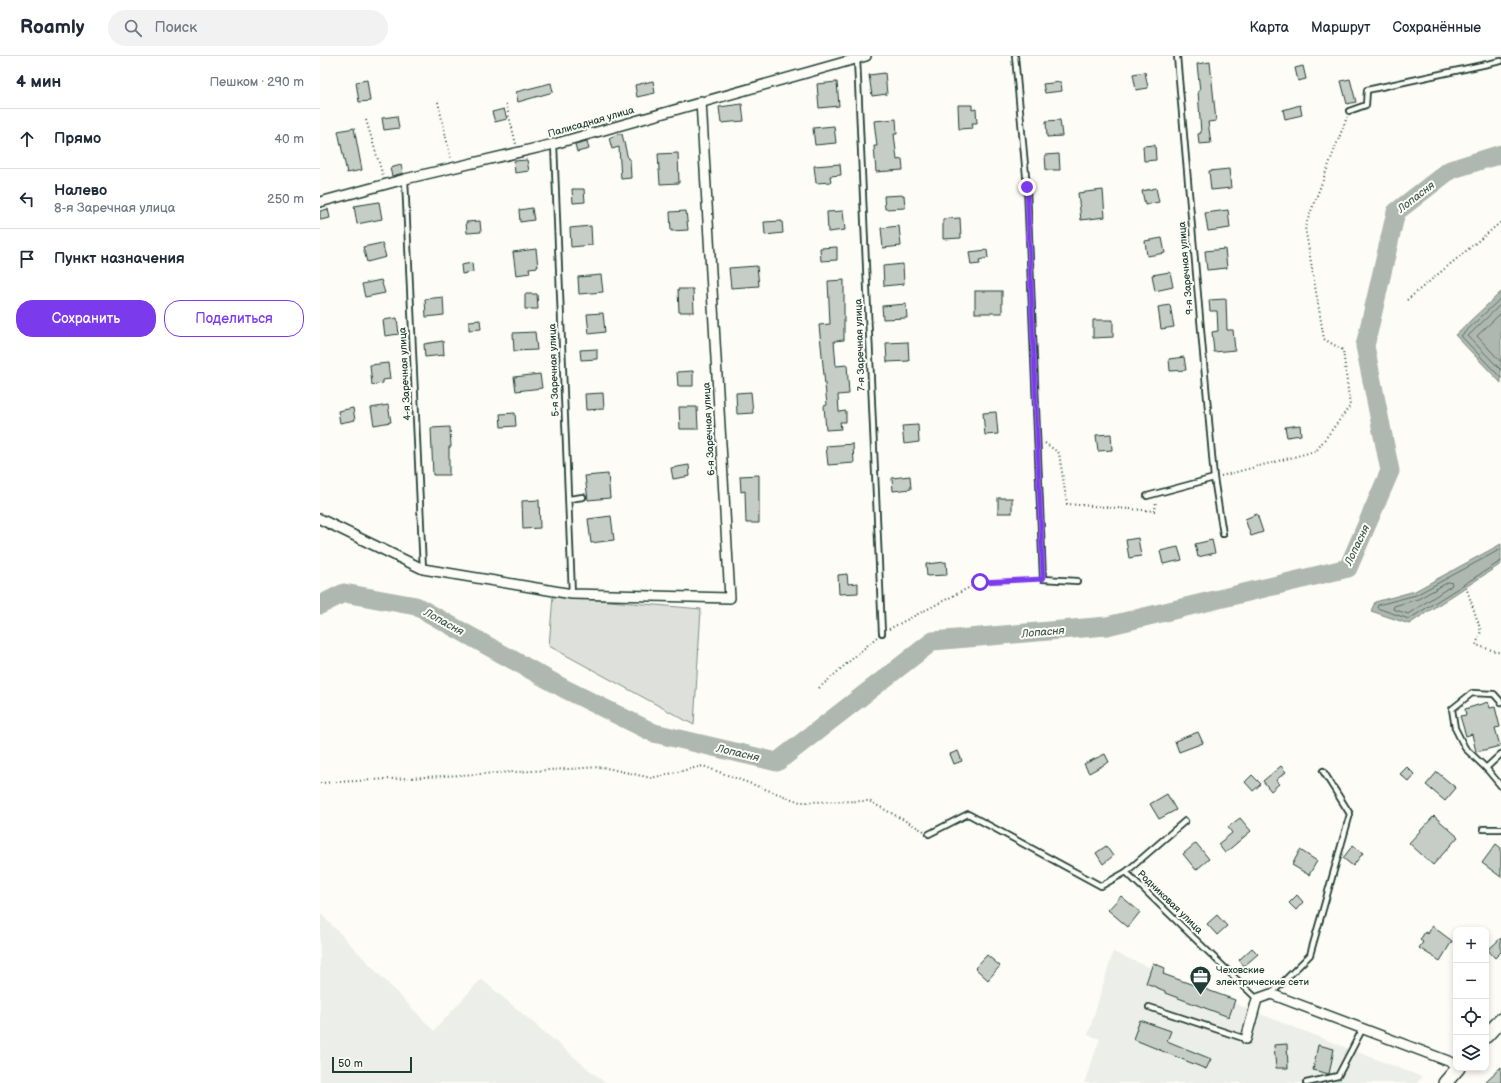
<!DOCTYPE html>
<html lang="ru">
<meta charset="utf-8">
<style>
:root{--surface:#fff;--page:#f2f2f3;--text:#1f2937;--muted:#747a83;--line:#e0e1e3;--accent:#7c3aed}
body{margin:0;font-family:"Balsamiq Sans",sans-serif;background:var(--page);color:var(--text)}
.controls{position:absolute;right:12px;bottom:12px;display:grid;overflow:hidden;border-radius:8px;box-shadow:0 2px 6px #0003}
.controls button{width:36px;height:36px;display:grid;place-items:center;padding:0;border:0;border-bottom:1px solid var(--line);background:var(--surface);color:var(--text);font:20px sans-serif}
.scale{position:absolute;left:12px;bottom:10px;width:80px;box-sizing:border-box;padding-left:4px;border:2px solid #1f3d34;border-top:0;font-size:11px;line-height:14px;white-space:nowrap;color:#1f3d34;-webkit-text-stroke:3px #fdfcf7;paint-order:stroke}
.stop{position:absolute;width:12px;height:12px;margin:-9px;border:3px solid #7c3aed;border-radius:50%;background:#fff}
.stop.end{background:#7c3aed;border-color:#fff;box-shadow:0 1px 4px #0008}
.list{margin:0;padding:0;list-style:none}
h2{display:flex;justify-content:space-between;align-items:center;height:52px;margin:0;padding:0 16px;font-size:17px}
h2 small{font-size:13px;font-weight:400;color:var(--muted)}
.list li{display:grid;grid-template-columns:26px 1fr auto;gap:12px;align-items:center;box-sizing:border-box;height:60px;padding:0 16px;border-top:1px solid var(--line)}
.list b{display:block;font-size:15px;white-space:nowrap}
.list p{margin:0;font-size:13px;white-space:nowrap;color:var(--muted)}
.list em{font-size:13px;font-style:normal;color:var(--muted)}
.actions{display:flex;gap:8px;padding:12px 16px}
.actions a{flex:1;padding:9px 0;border:1px solid var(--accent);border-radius:16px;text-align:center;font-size:14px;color:var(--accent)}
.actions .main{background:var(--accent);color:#fff}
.icon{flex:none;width:22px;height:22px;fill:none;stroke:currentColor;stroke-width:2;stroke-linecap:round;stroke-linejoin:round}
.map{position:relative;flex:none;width:1181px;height:1027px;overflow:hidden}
header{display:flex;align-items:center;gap:24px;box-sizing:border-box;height:56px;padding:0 20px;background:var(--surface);border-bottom:1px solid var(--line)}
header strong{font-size:19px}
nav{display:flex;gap:22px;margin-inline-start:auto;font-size:14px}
.search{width:280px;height:36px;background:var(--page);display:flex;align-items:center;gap:10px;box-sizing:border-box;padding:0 14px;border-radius:22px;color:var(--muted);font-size:15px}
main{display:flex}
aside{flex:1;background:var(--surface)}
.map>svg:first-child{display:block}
.built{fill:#eceee9}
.green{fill:#dde0db;stroke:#7e8e88}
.water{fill:#aeb8b1;stroke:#75877f}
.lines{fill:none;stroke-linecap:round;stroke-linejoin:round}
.shore{stroke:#586e66;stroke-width:1}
.river{stroke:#aeb8b1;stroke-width:19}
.building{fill:#c6cdc7;stroke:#1f3d34}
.lane-casing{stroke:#1f3d34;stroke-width:8}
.street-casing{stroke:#1f3d34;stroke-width:12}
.secondary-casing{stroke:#1f3d34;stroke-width:16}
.path{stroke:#1f3d34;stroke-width:2;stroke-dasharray:1 3;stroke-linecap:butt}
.lane{stroke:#fdfcf7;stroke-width:4.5}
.street{stroke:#fdfcf7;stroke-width:9}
.secondary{stroke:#fdfcf7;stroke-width:13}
.route{stroke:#7c3aed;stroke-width:5}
.labels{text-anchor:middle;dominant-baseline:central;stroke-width:4;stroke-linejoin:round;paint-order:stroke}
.street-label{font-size:10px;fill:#1f3d34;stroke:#fdfcf7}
.poi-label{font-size:10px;fill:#1f3d34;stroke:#fdfcf7;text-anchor:start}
.water-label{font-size:11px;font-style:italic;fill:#435c53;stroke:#fdfcf7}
</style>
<header>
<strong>Roamly</strong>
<div class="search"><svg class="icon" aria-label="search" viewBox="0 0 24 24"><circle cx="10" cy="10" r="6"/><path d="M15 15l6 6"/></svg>Поиск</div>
<nav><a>Карта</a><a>Маршрут</a><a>Сохранённые</a></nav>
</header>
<main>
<aside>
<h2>4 мин<small>Пешком · 290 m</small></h2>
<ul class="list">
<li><svg class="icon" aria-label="ahead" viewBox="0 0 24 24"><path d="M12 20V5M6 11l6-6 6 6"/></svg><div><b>Прямо</b></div><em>40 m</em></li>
<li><svg class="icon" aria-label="left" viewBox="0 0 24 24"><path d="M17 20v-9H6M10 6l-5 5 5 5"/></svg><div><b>Налево</b><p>8-я Заречная улица</p></div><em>250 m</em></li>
<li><svg class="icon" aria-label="arrive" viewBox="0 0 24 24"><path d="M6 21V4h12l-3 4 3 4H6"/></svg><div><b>Пункт назначения</b></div></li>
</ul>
<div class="actions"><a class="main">Сохранить</a><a>Поделиться</a></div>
</aside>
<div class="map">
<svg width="1181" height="1027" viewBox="0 0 1181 1027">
<rect width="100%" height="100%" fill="#fdfcf7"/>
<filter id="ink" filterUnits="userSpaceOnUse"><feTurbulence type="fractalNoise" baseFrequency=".025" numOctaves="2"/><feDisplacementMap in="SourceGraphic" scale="8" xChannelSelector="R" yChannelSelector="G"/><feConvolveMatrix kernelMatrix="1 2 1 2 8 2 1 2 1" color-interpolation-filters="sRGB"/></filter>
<g filter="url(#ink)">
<!-- built -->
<g class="built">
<polygon points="0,857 114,975 161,923 285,1027 0,1027"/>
<polygon points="793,896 935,956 1102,1021 1097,1027 764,1027 780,983 768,979"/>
</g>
<!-- green -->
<polygon class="green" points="233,540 381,553 374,669 229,590"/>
<!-- water -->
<g class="water">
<polygon points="1181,236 1181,327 1135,279"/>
<polygon points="1181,488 1181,508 1089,568 1051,555 1055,546 1095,535"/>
</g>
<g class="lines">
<!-- shore -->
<g class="shore">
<polyline points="1181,242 1141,280 1181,322"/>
<polyline points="1181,248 1148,280 1181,314"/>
<polyline points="1181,257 1157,280 1181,306"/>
<polyline points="1181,493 1096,539 1058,549 1057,552 1089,563 1181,505"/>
<polygon points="1129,526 1132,527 1131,530 1088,558 1073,553 1074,550 1098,543"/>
</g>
<!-- river -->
<polyline class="river" points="0,549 24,537 96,550 245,633 334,677 457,706 613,585 787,570 1028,512 1070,415 1045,290 1076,156 1130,114 1181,98"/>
</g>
<!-- building -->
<g class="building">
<polygon points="890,6 896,65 888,66 891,87 879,88 878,78 881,77 878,35 880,35 877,8"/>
<polygon points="983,10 986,23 978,25 975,12"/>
<polygon points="825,16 828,32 816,34 813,18"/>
<polygon points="565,17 567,38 552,40 549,19"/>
<polygon points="1030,23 1036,46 1027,48 1021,25"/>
<polygon points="47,24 50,45 39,46 36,26"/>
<polygon points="333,25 335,37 317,41 315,29"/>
<polygon points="517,26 519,50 499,52 497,28"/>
<polygon points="741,26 742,35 725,37 723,28"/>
<polygon points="231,27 233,36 198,46 196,36"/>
<polygon points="422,48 424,65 401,67 399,51"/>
<polygon points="638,49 652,49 652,54 656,53 657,67 652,67 653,72 639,73"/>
<polygon points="980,49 982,59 965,63 963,54"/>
<polygon points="184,53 187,63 175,66 172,56"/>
<polygon points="77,60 79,72 64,74 62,62"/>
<polygon points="576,63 577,78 574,78 577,104 582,103 583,114 556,116 554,90 557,90 554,65"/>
<polygon points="740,64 742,80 727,81 726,65"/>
<polygon points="514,70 516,87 495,89 493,72"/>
<polygon points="34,72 42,114 27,117 18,75"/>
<polygon points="298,78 302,78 308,103 310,103 311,122 301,123 299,91 292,93 289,82"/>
<polygon points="267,85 269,93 257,96 255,88"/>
<polygon points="835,89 836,104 824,105 823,90"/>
<polygon points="358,97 359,127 340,128 338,98"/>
<polygon points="739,98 740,114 726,114 725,99"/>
<polygon points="207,104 209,115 195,117 194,105"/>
<polygon points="520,108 521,119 510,120 511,126 496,127 494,110"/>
<polygon points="81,109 83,117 72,120 70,112"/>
<polygon points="909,113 911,132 891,134 889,115"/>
<polygon points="836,132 839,146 825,149 822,135"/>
<polygon points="252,133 264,133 265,146 253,147"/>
<polygon points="783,134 785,161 761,164 758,137"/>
<polygon points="584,139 585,152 565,153 564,140"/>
<polygon points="59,146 62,163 37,168 34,150"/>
<polygon points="212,152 214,164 200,166 199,154"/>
<polygon points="8,153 10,162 0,164 0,155"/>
<polygon points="908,154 910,172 888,175 885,157"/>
<polygon points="366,155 368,174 351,175 350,156"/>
<polygon points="523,155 525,174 508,176 507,156"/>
<polygon points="640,162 641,182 623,183 623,163"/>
<polygon points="160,165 161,176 147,177 146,166"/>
<polygon points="462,165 463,177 445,179 444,166"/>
<polygon points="271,170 272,189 251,191 250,172"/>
<polygon points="579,170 581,190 563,192 561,172"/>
<polygon points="842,182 845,197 827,200 825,185"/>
<polygon points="62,187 66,201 47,206 43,191"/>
<polygon points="517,191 517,204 501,205 500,192"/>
<polygon points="216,193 218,211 209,212 210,217 196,219 193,196"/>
<polygon points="905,193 907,212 887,214 885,195"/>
<polygon points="667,194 668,202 659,204 660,208 651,209 649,196"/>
<polygon points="152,207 153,216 142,218 141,209"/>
<polygon points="583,208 584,228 564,230 563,210"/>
<polygon points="437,210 439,230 411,232 409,212"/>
<polygon points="850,216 853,231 835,235 832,219"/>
<polygon points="281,219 283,236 259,238 258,221"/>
<polygon points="61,224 65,237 45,241 42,228"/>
<polygon points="524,224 524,284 514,285 516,310 527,309 529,338 518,339 519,356 526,355 526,366 520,366 521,373 506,374 504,350 507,349 499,269 510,268 508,225"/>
<polygon points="358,233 373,233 374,256 359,256"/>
<rect x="655" y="235" width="27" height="22"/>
<polygon points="205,238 217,238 218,253 205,253"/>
<polygon points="123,241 124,259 106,261 105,243"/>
<polygon points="906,243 907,274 913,274 915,294 894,296 892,276 898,275 897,255 890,255 889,244"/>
<polygon points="586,248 587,262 563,263 562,250"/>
<polygon points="850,249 854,271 841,273 838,251"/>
<polygon points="283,257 285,276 269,278 267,258"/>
<polygon points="77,262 79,278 65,280 63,264"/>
<polygon points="160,264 161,273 149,274 149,265"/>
<polygon points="773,264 793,264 793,281 773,282"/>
<polygon points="215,276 217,294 194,295 193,277"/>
<polygon points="123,285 124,299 105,301 104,288"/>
<polygon points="588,286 589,305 567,306 566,287"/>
<polygon points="277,293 277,303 261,304 260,294"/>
<polygon points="864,301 866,314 850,315 849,303"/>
<polygon points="68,307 70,323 63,324 63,327 52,329 50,309"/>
<polygon points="373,315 373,330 358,330 357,316"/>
<polygon points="220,318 222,332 196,335 194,321"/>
<polygon points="431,336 433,357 417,358 416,337"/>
<polygon points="283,337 284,353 266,354 265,338"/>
<polygon points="68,349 71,366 54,369 51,352"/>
<polygon points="359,351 377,351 378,373 360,373"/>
<polygon points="33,352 35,364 20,367 18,355"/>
<polygon points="676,356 678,378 665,379 663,357"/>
<polygon points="195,357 196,370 181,371 180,358"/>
<polygon points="598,369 599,386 584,388 582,370"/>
<polygon points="980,369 981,379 967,381 965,371"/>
<polygon points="130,371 131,391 129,391 129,419 113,419 111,372"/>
<polygon points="791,378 792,394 778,395 776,379"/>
<polygon points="533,388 534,407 508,409 506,390"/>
<polygon points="369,409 370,420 353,423 351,412"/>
<polygon points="288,418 290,442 268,444 265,420"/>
<polygon points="439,419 439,467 426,467 425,435 421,436 420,420"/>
<polygon points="590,420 591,433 573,435 572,422"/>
<rect x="678" y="442" width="14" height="15"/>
<polygon points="219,444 220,472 203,473 202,445"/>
<polygon points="937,458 943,476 931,480 925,463"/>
<polygon points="291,460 294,484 271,487 268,463"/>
<polygon points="818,482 821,500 809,502 806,484"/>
<polygon points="892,484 895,497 878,501 875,488"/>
<polygon points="858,491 862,504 843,508 840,495"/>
<polygon points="626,506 627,519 607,520 606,508"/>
<polygon points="527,518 528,528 538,527 538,537 519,538 518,519"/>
<polygon points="1168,646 1170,652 1175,651 1180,671 1175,672 1180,690 1156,696 1152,678 1146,680 1140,660 1146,659 1145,653"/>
<polygon points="878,676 883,687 859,696 855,685"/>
<polygon points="638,695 642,705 634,708 630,698"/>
<polygon points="785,698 789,706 769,717 764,708"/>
<polygon points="961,710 966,716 956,724 959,728 951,735 943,725"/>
<polygon points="1087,711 1095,719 1089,726 1080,718"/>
<polygon points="1117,716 1136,732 1125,745 1106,729"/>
<polygon points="932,719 941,728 933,735 925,726"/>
<polygon points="847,738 856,754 839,763 830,748"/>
<polygon points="1114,760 1138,781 1113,809 1089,787"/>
<polygon points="920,762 931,775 905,797 898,788 912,777 908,771"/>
<polygon points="876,787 889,803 876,814 863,798"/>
<polygon points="1176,788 1181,792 1181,821 1162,807"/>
<polygon points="1033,789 1043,797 1033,810 1023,802"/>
<polygon points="786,790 793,800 783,808 776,797"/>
<polygon points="980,794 997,805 989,819 972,809"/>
<polygon points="977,839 983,846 976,854 969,847"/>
<polygon points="801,840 820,856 808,871 788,854"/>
<polygon points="897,859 907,870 897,879 887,868"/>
<polygon points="1112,870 1132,885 1120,905 1099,892 1103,886 1100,884 1105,876 1108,878"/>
<polygon points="1181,882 1181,896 1175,902 1168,894"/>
<polygon points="932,892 938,898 924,910 919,904"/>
<polygon points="667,899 680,910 668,924 655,912"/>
<polygon points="833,907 845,912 843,918 915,944 909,961 845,937 845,935 826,927"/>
<polygon points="820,964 851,975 847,985 891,1003 886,1013 813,983"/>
<polygon points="967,988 968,1012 956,1012 954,989"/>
<polygon points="998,989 1014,993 1009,1018 993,1014"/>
<polygon points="1181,1011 1181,1027 1164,1027"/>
</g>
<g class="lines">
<defs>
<g id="lane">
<polyline points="695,0 707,131 723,523 757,525"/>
<polyline points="857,0 894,422 903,478"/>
<polyline points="537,2 562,577"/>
<polyline points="1029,55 1046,49 1047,34 1181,5"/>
<polyline points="234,88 252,538"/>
<polyline points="85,123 103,513"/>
<polyline points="827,440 894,422"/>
<polyline points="249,443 263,441"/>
<polyline points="1181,646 1174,638 1152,637 1132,653 1135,672 1145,692 1166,712 1181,730"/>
<polyline points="1166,712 1181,698"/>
<polyline points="865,765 806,816 937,943"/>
<polyline points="1163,773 1181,773"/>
<polyline points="609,778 648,758 781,830 806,816"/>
<polyline points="951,938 990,899 1030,758 1003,715"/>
<polyline points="829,951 926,983"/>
<polyline points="986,1027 1018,1020 1043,972"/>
</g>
<g id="street">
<polyline points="0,146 85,123 234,88 546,0"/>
<polyline points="0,463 103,513 252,538 410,542 381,45"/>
<polyline points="926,983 937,943 951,938 1136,1008"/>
</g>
<g id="secondary">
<polyline points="1166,980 1181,964"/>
<polyline points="1125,1027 1138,1012"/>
</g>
</defs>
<!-- lane casing -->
<use href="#lane" class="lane-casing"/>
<!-- street casing -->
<use href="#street" class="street-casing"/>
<!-- secondary casing -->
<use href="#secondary" class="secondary-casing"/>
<!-- path -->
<g class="path">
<polyline points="118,46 131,103"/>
<polyline points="186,48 196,88"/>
<polyline points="46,64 63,120"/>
<polyline points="1087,244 1181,166"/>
<polyline points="725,387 739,397 747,448 835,455 836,445"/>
<polyline points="901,420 996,395 1030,350 1023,294 1004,283 985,171 1027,61"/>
<polyline points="1146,531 1161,575 1156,589 1181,597"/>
<polyline points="569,573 660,526 715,524"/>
<polyline points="499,632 557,581"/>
<polyline points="0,727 282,711 331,722 383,710 480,746 549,745 604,775"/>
</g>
<!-- lane -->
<use href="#lane" class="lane"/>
<!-- street -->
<use href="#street" class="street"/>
<!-- secondary -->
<use href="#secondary" class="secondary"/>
</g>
</g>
<g class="lines" filter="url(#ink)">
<!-- route -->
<polyline class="route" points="660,526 723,523 707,131"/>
</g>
<!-- icons -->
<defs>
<symbol id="office-pin" viewBox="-11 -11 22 30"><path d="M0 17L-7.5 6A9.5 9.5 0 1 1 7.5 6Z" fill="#1f3d34" stroke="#fdfcf7"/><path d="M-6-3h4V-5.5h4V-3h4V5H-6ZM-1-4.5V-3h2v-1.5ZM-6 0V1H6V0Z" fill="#fff"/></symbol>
</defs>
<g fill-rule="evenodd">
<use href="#office-pin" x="868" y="908" width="25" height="34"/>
</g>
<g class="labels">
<!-- street labels -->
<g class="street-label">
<text transform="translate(271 66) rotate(-16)">Палисадная улица</text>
<text transform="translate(866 212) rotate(-95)">9-я Заречная улица</text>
<text transform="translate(540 289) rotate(-92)">7-я Заречная улица</text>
<text transform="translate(234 314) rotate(-92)">5-я Заречная улица</text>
<text transform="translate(85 318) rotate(-93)">4-я Заречная улица</text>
<text transform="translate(389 373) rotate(-93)">6-я Заречная улица</text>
<text transform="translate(850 846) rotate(44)">Родниковая улица</text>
</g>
<!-- poi labels -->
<g class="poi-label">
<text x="896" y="914">Чеховские<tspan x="896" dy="12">электрические сети</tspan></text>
</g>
<!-- water labels -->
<g class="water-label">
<text transform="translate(1096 141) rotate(-38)">Лопасня</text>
<text transform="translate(1037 489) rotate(-64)">Лопасня</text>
<text transform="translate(124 566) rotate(29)">Лопасня</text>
<text transform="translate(723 576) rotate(-5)">Лопасня</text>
<text transform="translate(418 697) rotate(13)">Лопасня</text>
</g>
</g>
</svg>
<div class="controls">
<button>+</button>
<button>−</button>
<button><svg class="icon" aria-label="locate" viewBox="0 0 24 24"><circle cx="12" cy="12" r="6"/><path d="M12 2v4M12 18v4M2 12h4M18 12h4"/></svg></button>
<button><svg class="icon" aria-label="layers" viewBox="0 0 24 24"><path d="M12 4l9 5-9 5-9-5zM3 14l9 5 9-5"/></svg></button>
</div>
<div class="scale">50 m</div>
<div class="stop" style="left:660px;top:526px"></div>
<div class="stop end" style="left:707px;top:131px"></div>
</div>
</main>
